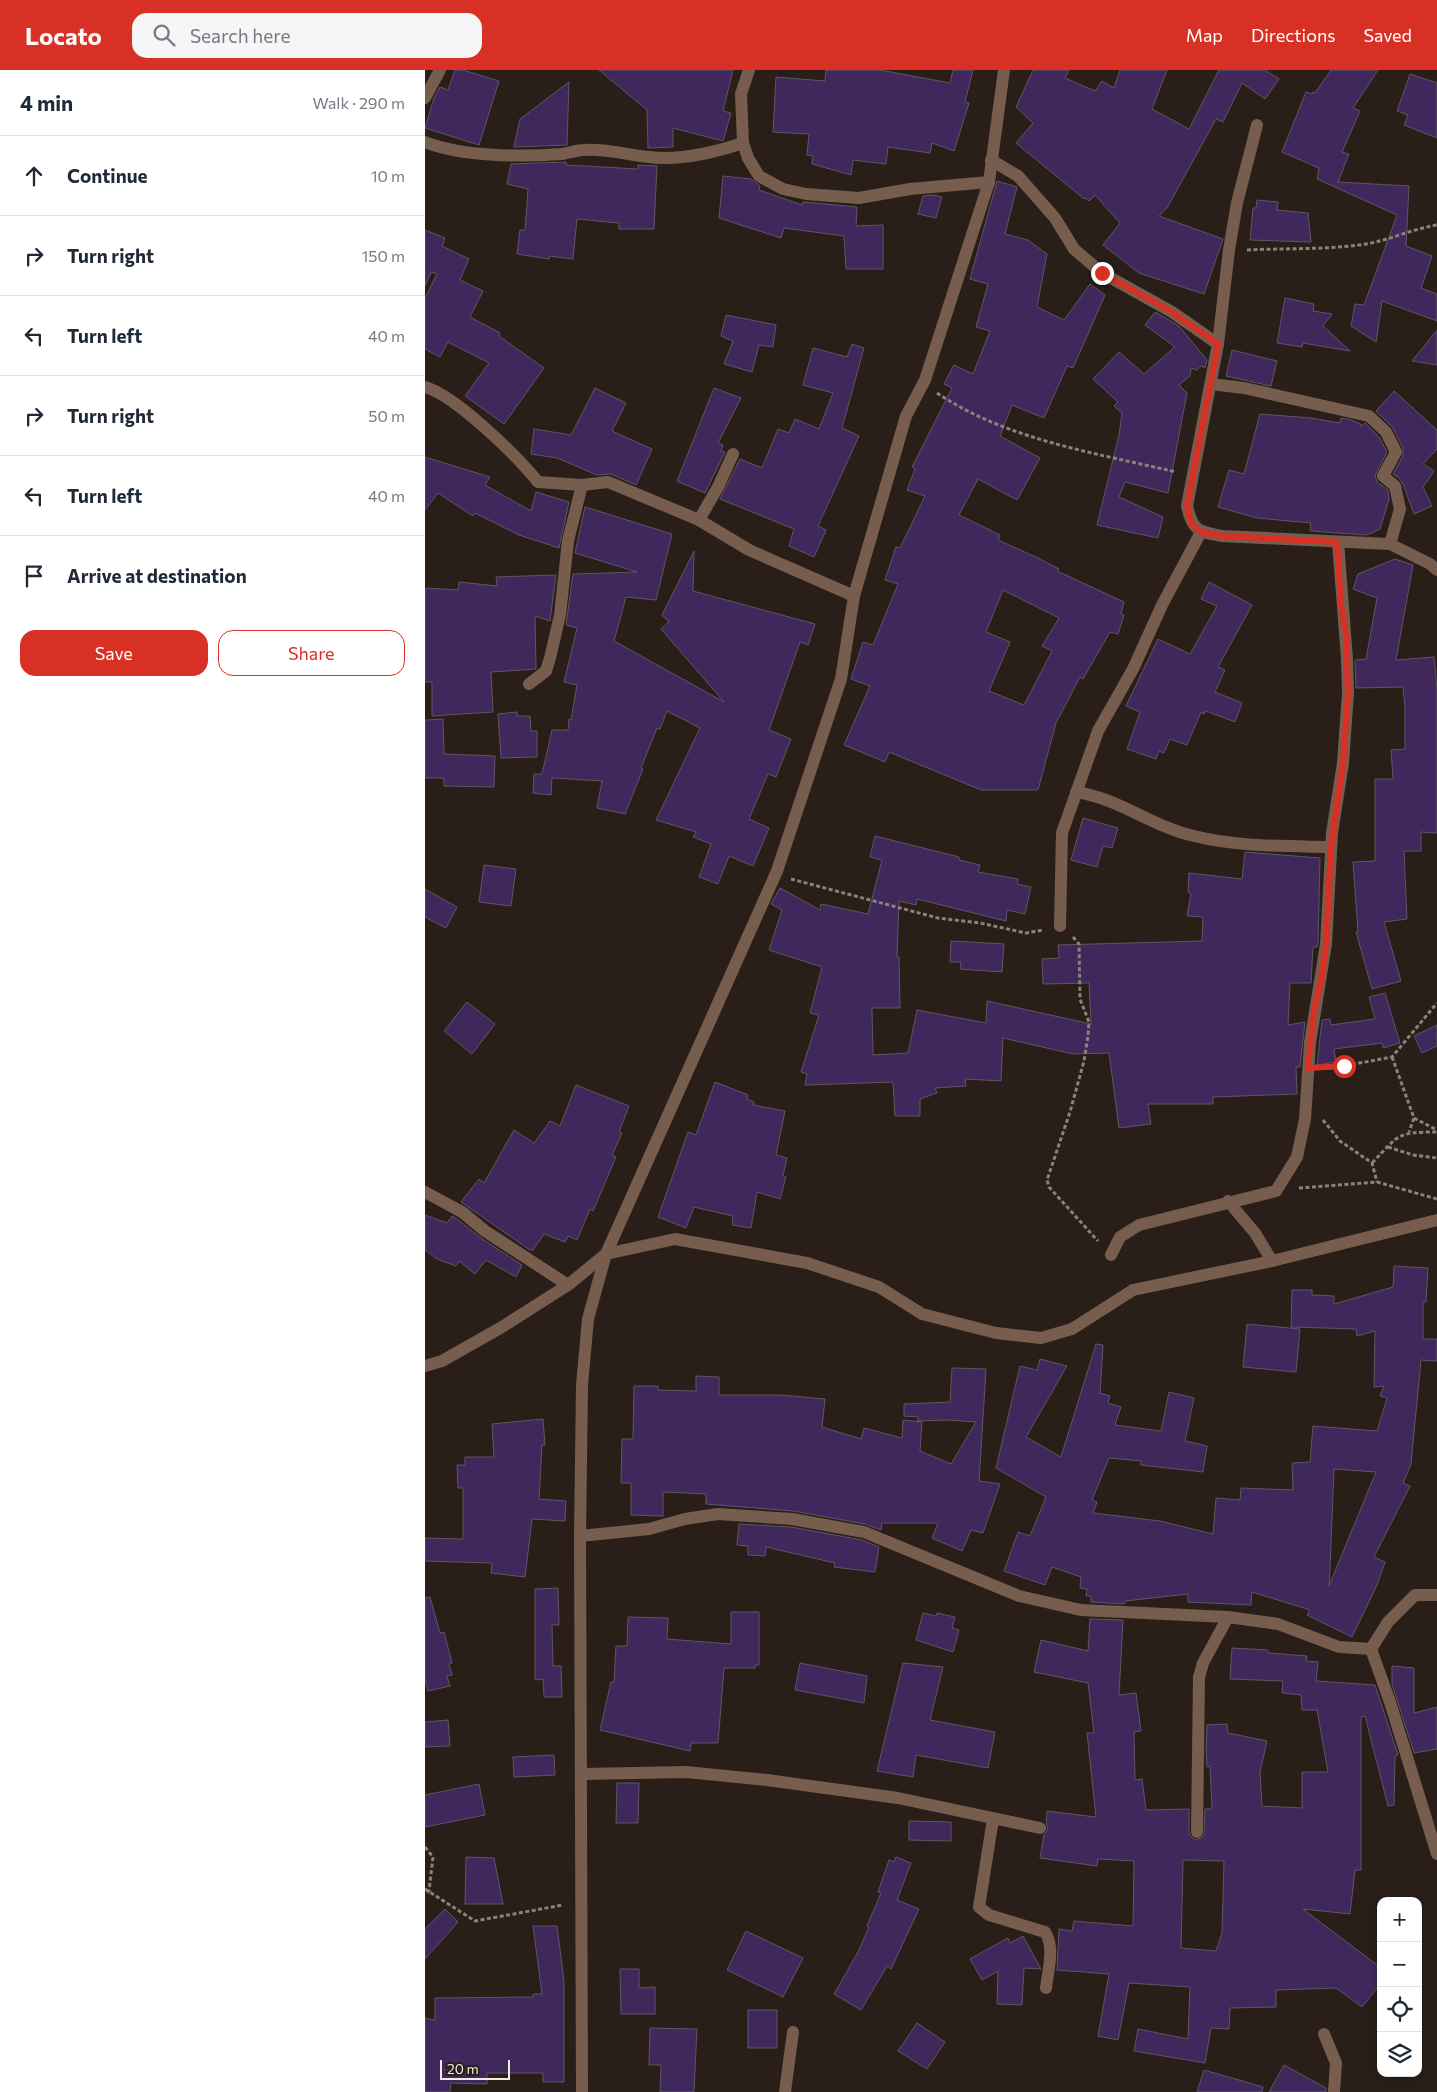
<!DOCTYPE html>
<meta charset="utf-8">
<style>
:root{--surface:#fff;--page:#f6f6f7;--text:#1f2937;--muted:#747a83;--line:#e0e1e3;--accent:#d93025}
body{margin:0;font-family:Commissioner,sans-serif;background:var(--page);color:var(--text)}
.controls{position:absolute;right:15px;bottom:15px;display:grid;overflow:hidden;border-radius:10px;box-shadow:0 2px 8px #0003}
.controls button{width:45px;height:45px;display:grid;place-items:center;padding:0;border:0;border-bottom:1px solid var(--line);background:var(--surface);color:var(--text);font:25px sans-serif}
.scale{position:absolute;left:15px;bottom:12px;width:70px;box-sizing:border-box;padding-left:5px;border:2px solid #f1eae5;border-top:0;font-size:14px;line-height:18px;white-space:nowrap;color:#f1eae5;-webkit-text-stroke:4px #291f18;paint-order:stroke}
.stop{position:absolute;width:15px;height:15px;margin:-11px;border:4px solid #d93025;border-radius:50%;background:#fff}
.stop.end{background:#d93025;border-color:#fff;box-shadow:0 1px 5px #0008}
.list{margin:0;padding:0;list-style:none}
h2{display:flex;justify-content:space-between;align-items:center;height:65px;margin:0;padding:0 20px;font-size:21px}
h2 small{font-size:16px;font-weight:400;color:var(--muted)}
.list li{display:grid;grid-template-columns:32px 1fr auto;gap:15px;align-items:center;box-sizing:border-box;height:80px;padding:0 20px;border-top:1px solid var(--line)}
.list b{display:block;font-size:19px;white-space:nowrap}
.list em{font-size:16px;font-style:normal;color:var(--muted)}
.actions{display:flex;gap:10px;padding:15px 20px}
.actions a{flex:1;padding:11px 0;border:1px solid var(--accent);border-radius:15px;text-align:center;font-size:18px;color:var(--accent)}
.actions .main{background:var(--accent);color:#fff}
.icon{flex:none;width:28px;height:28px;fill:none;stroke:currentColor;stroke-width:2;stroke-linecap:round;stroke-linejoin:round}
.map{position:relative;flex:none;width:1012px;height:2022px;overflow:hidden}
header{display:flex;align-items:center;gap:30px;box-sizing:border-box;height:70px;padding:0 25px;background:var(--accent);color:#fff}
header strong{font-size:24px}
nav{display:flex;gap:28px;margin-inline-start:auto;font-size:18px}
.search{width:350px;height:45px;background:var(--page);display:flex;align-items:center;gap:12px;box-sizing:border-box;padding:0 18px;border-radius:15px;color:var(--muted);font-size:19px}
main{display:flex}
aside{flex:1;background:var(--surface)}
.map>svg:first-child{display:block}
.building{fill:#41285c;stroke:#5c5763;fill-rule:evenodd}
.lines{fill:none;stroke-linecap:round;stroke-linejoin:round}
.path{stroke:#8b827c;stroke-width:3;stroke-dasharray:4 2.5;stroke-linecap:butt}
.street{stroke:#775d4e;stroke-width:12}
.route{stroke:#d93025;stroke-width:6}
</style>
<header>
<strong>Locato</strong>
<div class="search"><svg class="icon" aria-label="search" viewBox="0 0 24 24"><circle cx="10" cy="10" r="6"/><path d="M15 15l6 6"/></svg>Search here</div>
<nav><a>Map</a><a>Directions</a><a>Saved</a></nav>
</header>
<main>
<aside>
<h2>4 min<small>Walk · 290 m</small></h2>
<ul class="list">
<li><svg class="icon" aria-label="ahead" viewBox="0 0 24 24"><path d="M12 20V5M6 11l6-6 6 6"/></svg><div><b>Continue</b></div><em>10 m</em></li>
<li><svg class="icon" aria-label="right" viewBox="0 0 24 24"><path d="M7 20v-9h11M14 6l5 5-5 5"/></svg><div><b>Turn right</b></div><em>150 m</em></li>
<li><svg class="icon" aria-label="left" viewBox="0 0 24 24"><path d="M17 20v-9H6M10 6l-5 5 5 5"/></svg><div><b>Turn left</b></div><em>40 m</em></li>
<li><svg class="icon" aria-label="right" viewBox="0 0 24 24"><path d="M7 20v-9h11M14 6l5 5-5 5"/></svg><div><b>Turn right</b></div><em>50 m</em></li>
<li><svg class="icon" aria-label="left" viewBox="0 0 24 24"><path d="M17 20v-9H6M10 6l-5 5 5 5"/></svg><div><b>Turn left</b></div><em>40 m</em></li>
<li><svg class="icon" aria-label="arrive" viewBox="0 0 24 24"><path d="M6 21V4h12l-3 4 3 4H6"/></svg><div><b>Arrive at destination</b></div></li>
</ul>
<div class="actions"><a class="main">Save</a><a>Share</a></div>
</aside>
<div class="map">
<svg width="1012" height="2022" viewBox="0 0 1012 2022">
<rect width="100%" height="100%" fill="#291f18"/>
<!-- building -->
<g class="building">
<polygon points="30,0 38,0 74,11 54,75 0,58 9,28 15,17 23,20"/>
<polygon points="174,0 308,0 298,41 306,43 298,71 248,58 248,77 223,78 222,40"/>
<polygon points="401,0 455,0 525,13 528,0 548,0 540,32 544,33 529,81 507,73 505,83 463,77 461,94 428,90 426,105 387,94 388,86 382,85 384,64 348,62 351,7 400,11"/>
<polygon points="608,0 644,0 640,8 670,21 677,11 689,18 695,0 742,0 727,39 764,59 794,0 840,0 854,9 840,29 817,13 798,52 791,49 742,138 734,146 798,169 779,224 714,203 678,175 695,153 670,125 664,131 661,128 659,129 591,73 608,53 591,37"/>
<polygon points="906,0 953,0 928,38 935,41 917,82 924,84 913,112 984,116 981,176 1007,186 996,218 1012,224 1012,251 957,231 951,272 926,256 930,234 939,235 972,145 892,109 894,98 857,82 881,22 887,24 888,22 890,23"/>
<polygon points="985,4 1012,13 1012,68 979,55 983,45 972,41"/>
<polygon points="144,12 142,75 89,77 95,49"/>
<polygon points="141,92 141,95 213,99 213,95 232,96 229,159 194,159 194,153 152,149 148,189 124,186 124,189 92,184 95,160 100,160 103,119 82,114 86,94"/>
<polygon points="298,106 326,109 335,116 334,120 377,135 378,132 432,137 431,156 458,155 458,199 421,199 419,166 359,158 356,168 294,148"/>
<path d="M 572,111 L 592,117 L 580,164 L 603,170 L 622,184 L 612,237 L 639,250 L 665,214 L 680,225 L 648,298 L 642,296 L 619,348 L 587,335 L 575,366 L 615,388 L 592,430 L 553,409 L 534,445 L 575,465 L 573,470 L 613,488 L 634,499 L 632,501 L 699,532 L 696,544 L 699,545 L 693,564 L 685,562 L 658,609 L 655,607 L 631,653 L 613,720 L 556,720 L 464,682 L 460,692 L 419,675 L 445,616 L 426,609 L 438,572 L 448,575 L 473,514 L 460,510 L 471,477 L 475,478 L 500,426 L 482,420 L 490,399 L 487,397 L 527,318 L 519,314 L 529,295 L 548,304 L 565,261 L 551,257 L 563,214 L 545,209 ZM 578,520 L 634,548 L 617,576 L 627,581 L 599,635 L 564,621 L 585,572 L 561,562 Z"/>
<polygon points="509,125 517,127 511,148 493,144 498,126"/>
<polygon points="832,130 853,132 852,140 883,143 886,172 825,170 828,138 831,138"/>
<polygon points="0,160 20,168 17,176 44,189 35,210 58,221 45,247 75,263 74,266 119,298 79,354 40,326 64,293 23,272 15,287 0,279 0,228 12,204 6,202 0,216"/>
<polygon points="860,228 889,234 888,241 907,244 898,256 925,281 878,273 877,277 852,273"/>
<polygon points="730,242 754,256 782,290 780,298 776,296 772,300 766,298 765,306 754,315 762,323 743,423 700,412 694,427 738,447 733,468 672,455 694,365 697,343 689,336 693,332 668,309 694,282 719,304 750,277 720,255"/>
<polygon points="301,245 351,255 348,277 334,275 327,302 299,294 308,271 296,266"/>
<polygon points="1012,260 1012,295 987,291"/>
<polygon points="427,274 439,278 417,358 434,366 393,456 401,460 389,487 364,476 369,459 295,429 315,389 337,398 353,359 364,363 370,349 394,359 408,323 378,315 388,278 422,287"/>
<polygon points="807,280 852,291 846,316 801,306"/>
<polygon points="170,318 201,333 187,361 227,379 211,415 186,404 172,405 132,388 106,384 109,359 146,365"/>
<polygon points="289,318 316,328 293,373 298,375 296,381 300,382 280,423 252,411"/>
<polygon points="969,321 1012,360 1012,379 998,394 1009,401 998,417 1007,436 989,444 978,414 972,405 972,407 968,404 978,386 978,378 968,358 951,341"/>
<polygon points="835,344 886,348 915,353 916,348 927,350 937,355 936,357 940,353 954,367 962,382 950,406 952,412 963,420 964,429 955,459 942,465 885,461 886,453 832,448 793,437 804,400 819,404"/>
<polygon points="0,387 65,407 60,415 106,441 111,422 144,432 134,478 94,465 50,443 48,446 13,423 0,440"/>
<polygon points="160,437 247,464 231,530 201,527 189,571 299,632 236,559 244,552 237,545 269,481 268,521 390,554 383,575 375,572 344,660 366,669 351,707 343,704 324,749 344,758 328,796 304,786 293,814 274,807 286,774 268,767 271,762 231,750 275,658 242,641 235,659 232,658 216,698 218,699 200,744 172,738 177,711 127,708 126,725 108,723 109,704 117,704 127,660 143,660 144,649 146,650 152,615 139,612 152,558 141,555 148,504 212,502 150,483"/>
<polygon points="970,489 988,495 971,590 1009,587 1012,619 1012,763 996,762 996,781 979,781 982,849 959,852 976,911 947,919 931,862 933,862 928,792 950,791 950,709 968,709 966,680 980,679 980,638 978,617 931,618 930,590 941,589 952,528 928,519 933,504"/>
<polygon points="131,505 125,551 110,546 111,599 66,602 68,642 7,646 7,612 0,612 0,518 33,520 34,512 72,516 71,507"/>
<polygon points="784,512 827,535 793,597 800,600 790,622 817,633 810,652 781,641 779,644 776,642 762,675 745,669 739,683 734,681 731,689 702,679 715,642 701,636 733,569 765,584 792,536 776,529"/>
<polygon points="92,642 92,646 105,646 106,661 112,661 112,687 76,688 73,644"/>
<polygon points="18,649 19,684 70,686 69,717 19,716 19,708 0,708 0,650"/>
<polygon points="658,748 693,758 687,778 678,776 672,797 646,790"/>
<polygon points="450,766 534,787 534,790 555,795 553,802 593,809 592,814 606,817 600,844 582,840 581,851 492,829 491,835 474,831 472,887 474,887 475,938 447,938 448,985 483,983 492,940 561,953 562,931 666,954 664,913 618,914 617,889 634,888 633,875 777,871 778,847 762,846 766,823 763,822 764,803 817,809 820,782 895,788 893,873 892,877 888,877 886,913 865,913 863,955 880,952 875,997 871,997 872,1024 788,1027 788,1034 723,1034 726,1054 694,1058 684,983 648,984 578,968 576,1011 540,1009 541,1016 510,1018 512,1023 495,1029 495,1046 470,1046 468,1012 380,1015 382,1004 376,1002 394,945 385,943 397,897 344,880 357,840 346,834 355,818 395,840 396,834 443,844 457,790 445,787"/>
<polygon points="59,795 91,799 86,836 54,832"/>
<polygon points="0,819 32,837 21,858 0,847"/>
<polygon points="526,871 579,874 577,902 535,899 536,892 525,892"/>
<polygon points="960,923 975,973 958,978 957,973 909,979 911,992 892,995 897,950 905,949 906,955 950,949 944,927"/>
<polygon points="42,932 70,954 47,984 19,961"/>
<polygon points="1012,955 1012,976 997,983 989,966"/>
<polygon points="290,1012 323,1025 322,1029 329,1032 328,1035 360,1041 351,1085 362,1088 358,1106 361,1107 355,1129 332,1122 326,1158 307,1155 308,1146 269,1137 261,1158 233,1147 263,1062 271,1065"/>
<polygon points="151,1015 204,1036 194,1062 197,1063 187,1085 191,1087 168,1141 165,1139 152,1170 143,1166 140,1172 119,1164 108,1180 105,1180 36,1132 54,1109 59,1113 89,1060 109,1073 125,1051 135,1056"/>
<polygon points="0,1145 22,1153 27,1146 32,1149 56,1168 97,1195 91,1207 61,1190 50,1204 34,1191 31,1196 12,1189 0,1180"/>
<path d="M 969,1196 L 1003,1198 L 1001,1232 L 998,1232 L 998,1269 L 1012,1269 L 1012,1291 L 996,1290 L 986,1394 L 978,1413 L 985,1416 L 949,1487 L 960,1492 L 952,1515 L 927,1567 L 882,1545 L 885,1540 L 827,1522 L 826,1535 L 763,1532 L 763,1524 L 700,1531 L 699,1534 L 666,1532 L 666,1526 L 661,1526 L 662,1519 L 655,1518 L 656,1507 L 627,1497 L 620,1515 L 579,1501 L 593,1462 L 605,1466 L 621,1427 L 571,1398 L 595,1296 L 612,1300 L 615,1289 L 642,1296 L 601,1367 L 636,1387 L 671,1274 L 678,1275 L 675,1323 L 685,1326 L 683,1333 L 696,1337 L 690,1355 L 736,1361 L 744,1322 L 769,1328 L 760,1371 L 782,1376 L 778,1402 L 716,1395 L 716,1391 L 684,1388 L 667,1430 L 672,1432 L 668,1443 L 735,1451 L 788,1464 L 791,1428 L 815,1430 L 816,1418 L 868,1420 L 867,1393 L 885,1392 L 888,1356 L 952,1361 L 962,1328 L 955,1326 L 959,1316 L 949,1317 L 950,1261 L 932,1266 L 931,1259 L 866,1257 L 867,1220 L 887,1220 L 887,1225 L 909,1226 L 909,1234 L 968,1217 ZM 909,1399 L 951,1402 L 904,1516 L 905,1499 Z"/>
<polygon points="822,1254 875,1259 871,1302 818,1297"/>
<polygon points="527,1298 561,1299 554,1411 575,1414 558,1463 546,1460 537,1481 507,1468 513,1453 457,1453 456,1460 440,1454 368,1441 281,1434 281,1424 238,1422 238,1446 206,1445 206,1413 196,1413 197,1369 208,1369 209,1316 233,1316 233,1320 271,1321 271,1306 294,1307 294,1325 355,1325 400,1329 397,1357 436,1369 439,1358 477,1368 478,1350 497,1352 495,1381 526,1394 551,1352 522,1350 493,1351 493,1347 479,1346 479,1334 525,1332"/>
<polygon points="118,1349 120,1375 117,1375 114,1429 141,1431 140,1451 107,1449 100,1507 66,1503 67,1493 0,1491 0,1468 38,1469 38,1418 33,1418 32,1395 40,1395 40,1387 69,1387 67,1354"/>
<polygon points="314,1454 366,1457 437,1470 454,1477 450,1502 409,1497 410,1493 341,1477 340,1486 323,1485 323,1476 312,1475"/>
<polygon points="133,1518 134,1555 127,1555 128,1596 136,1596 137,1627 119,1627 118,1609 110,1610 110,1519"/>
<polygon points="5,1527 15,1563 19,1562 27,1593 24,1594 27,1605 22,1606 25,1616 3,1621 0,1610 0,1528"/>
<polygon points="306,1542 334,1542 334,1595 330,1595 330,1598 299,1598 293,1673 266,1673 265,1681 175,1660 186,1612 189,1612 191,1576 202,1576 203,1547 243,1548 242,1569 306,1574"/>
<polygon points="498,1543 511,1546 512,1543 530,1547 527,1558 534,1560 528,1582 491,1570"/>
<path d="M 665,1549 L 698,1550 L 694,1625 L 711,1623 L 716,1661 L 709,1662 L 710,1710 L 717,1709 L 721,1740 L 764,1739 L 764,1762 L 765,1766 L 771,1770 L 779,1766 L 780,1739 L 787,1739 L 785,1696 L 782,1697 L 781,1682 L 782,1655 L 802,1654 L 803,1663 L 842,1671 L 835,1702 L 837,1736 L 877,1738 L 877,1702 L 903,1702 L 892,1640 L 877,1640 L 876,1625 L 857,1623 L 858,1611 L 805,1609 L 807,1578 L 843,1580 L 843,1583 L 882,1586 L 881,1591 L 893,1592 L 891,1611 L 950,1615 L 973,1685 L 970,1686 L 969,1735 L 963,1736 L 940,1646 L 936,1647 L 936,1800 L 930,1800 L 925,1844 L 878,1839 L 956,1898 L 956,1913 L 937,1937 L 911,1918 L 851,1920 L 851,1937 L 805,1938 L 804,1959 L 786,1958 L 780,1993 L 709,1981 L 713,1959 L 763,1969 L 765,1917 L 704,1913 L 693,1970 L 673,1966 L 684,1904 L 632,1900 L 634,1859 L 647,1861 L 649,1851 L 708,1856 L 709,1791 L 673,1789 L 672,1796 L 615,1788 L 619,1765 L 623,1759 L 621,1752 L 622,1741 L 671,1747 L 662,1663 L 669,1663 L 663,1613 L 609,1602 L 616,1570 L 663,1581 ZM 758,1790 L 799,1791 L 797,1863 L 791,1881 L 756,1878 Z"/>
<polygon points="375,1593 442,1606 439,1633 370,1620"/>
<polygon points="478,1593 518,1597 505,1650 570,1662 563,1698 491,1685 488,1707 452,1701"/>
<polygon points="967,1596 989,1598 989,1643 1012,1637 1012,1679 989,1683 967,1614"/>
<polygon points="23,1650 25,1676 0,1677 0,1652"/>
<polygon points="129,1685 130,1705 89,1707 88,1687"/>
<polygon points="192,1713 214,1713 213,1753 191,1753"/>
<polygon points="54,1714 60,1745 0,1757 0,1725"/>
<polygon points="484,1751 526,1752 526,1771 484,1770"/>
<polygon points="41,1787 69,1788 78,1834 40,1834"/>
<polygon points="471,1787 486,1793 472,1830 494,1839 466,1899 462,1896 436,1940 409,1924 433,1882 444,1857 442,1856 456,1823 453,1822 464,1790 469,1792"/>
<polygon points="20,1839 33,1852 0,1889 0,1859"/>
<polygon points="108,1856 132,1856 139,1911 139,2012 118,2012 118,2003 62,2003 62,2014 26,2013 25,2022 0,2022 0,1948 10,1950 10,1928 108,1927 108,1924 117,1924"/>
<polygon points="321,1861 378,1888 358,1927 302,1900"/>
<polygon points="598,1866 616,1899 599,1898 597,1935 572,1934 573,1901 557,1910 545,1889 583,1868 585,1873"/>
<polygon points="195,1899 214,1899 214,1918 230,1917 230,1944 196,1944"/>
<rect x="323" y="1940" width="29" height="38"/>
<polygon points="492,1953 520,1972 502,1999 473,1981"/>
<polygon points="225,1958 272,1959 269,2022 235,2022 236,1995 224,1995"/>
<polygon points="859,1995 901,2018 901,2022 844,2022"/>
<polygon points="779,2000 838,2017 837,2022 772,2022"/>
</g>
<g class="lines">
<!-- path -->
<g class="path">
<path d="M 822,180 C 862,178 902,180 941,174 C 965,170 987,159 1012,155"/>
<path d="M 512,323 C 582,370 671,383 751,402"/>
<polyline points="366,809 513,848 555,853 601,863 618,860"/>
<polyline points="648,867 654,874 655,929 664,952 663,966 659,991 645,1042 622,1110 624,1117 673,1171"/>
<polyline points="967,987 989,1048 984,1062"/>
<polyline points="901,997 919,996 967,987 1012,933"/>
<polyline points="989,1048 1012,1060"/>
<polyline points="898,1050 915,1071 947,1093 952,1112"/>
<polyline points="963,1077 988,1085 1012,1088"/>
<path d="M 947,1093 C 974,1065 971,1062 1012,1062"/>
<polyline points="874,1118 952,1112 1012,1129"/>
<polyline points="0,1777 8,1787 4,1821 0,1823"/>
<polyline points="0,1819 50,1851 138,1835"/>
</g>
<!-- street -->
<g class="street">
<polyline points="324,0 316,24 318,73 323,88 334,106 358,119 381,124 434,128 485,119 564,112"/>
<polyline points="0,28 15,0"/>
<path d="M 832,55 L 812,133 L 804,180 L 793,274 L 762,436 C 768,461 772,461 797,466 L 965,474 L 1005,494 L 1012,500"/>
<path d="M 0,72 C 38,87 96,87 137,84 C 144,83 152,80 159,80 C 181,78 202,85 224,87 C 255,91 288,83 318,73"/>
<polyline points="566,90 593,106 630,148 649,179 677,203 747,242 793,274"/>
<polyline points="786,314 819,318 944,346 961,362 971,382 958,406 970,416 975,439 965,474"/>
<path d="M 0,317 C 30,325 93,387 113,412 L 157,415 L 183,412 L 274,450 L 324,480 L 429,526"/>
<polyline points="274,450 293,417 308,384"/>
<polyline points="104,614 121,601 125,588 135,545 143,471 157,415"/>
<path d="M 651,722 C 693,728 728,757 769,766 C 813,777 860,776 906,777"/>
<polyline points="635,856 637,763 673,661 708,599 737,535 776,462"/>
<polyline points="0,1122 37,1142 60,1161 143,1215"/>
<polyline points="803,1131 830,1163 847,1191"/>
<polyline points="686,1185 695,1167 714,1155 851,1121 872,1087 880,1049 885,973 901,874 907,763 918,693 923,623 922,589 913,472"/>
<polyline points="0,1296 17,1291 77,1257 143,1215 181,1184 250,1169 382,1193 454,1217 497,1244 571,1263 616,1268 647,1259 708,1220 847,1191 1012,1150"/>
<polyline points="155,1466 224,1459 260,1449 293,1444 367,1449 439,1462 594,1526 656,1540 803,1547 853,1554 914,1577 946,1579 963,1552 990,1525 1012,1525"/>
<polyline points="946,1579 965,1632 1012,1784"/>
<polyline points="157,1704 261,1702 342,1710 473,1728 615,1758"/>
<path d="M 568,1749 L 554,1837 L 564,1845 L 620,1862 C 630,1877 623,1901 621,1918"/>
<polyline points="772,1762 774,1607 778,1593 803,1547"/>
<polyline points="899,1964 911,1993 909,2022"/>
<polyline points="157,2022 155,1466 157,1315 163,1249 181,1184 352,801 416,609 429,526 481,346 500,310 564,112 579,0"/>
<polyline points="360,2022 368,1962"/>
</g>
</g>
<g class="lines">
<!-- route -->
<polyline class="route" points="677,203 747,242 793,274 762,436 766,454 776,462 797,466 912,472 916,534 921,564 923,623 918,693 906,777 901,874 897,906 889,940 883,998 919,996"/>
</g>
</svg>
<div class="controls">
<button>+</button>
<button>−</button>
<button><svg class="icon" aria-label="locate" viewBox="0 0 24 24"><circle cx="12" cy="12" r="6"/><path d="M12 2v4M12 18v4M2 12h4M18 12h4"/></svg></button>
<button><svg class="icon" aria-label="layers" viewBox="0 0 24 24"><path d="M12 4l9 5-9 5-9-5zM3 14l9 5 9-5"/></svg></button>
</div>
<div class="scale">20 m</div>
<div class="stop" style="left:919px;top:996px"></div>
<div class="stop end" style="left:677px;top:203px"></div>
</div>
</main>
